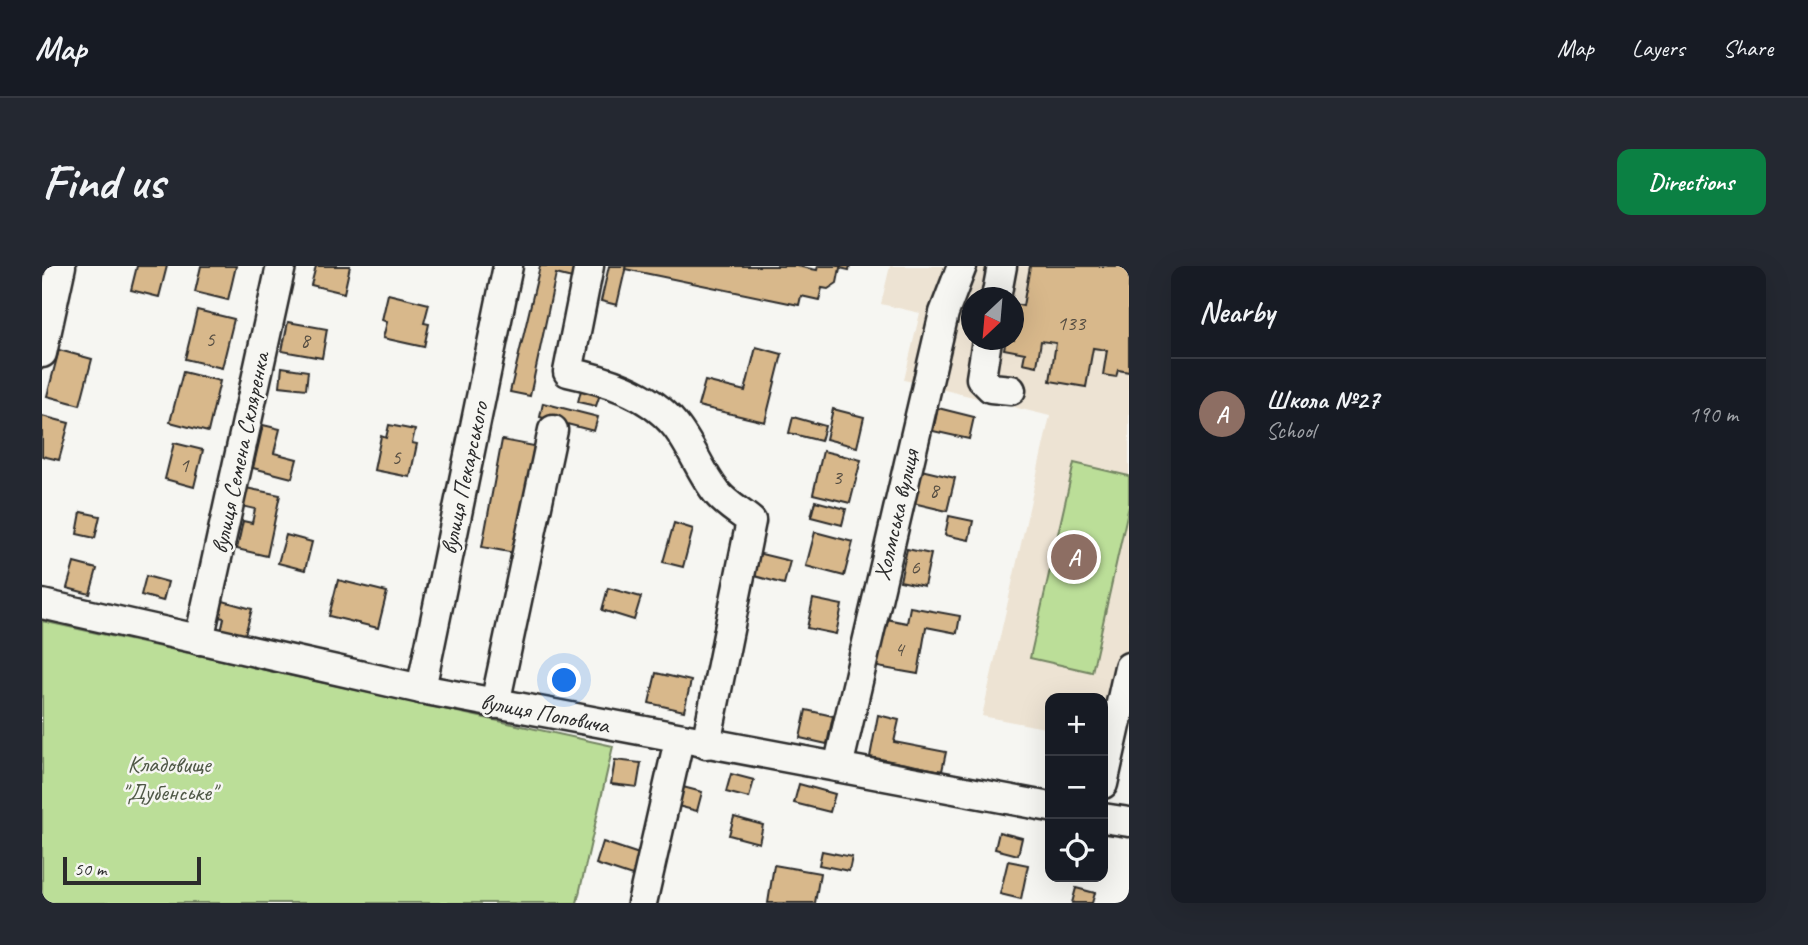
<!DOCTYPE html>
<meta charset="utf-8">
<style>
:root{--surface:#171b24;--page:#242831;--text:#f1f3f6;--muted:#9ea1a6;--line:#363941;--accent:#0b8043}
body{margin:0;font-family:Caveat,sans-serif;background:var(--page);color:var(--text)}
.controls{position:absolute;right:21px;bottom:21px;display:grid;overflow:hidden;border-radius:14px;box-shadow:0 7px 28px #0002}
.controls button{width:63px;height:63px;display:grid;place-items:center;padding:0;border:0;border-bottom:2px solid var(--line);background:var(--surface);color:var(--text);font:35px sans-serif}
.compass{position:absolute;left:919px;top:21px;width:63px;height:63px;border-radius:50%;background:var(--surface);box-shadow:0 7px 28px #0002;rotate:206deg}
.scale{position:absolute;left:21px;bottom:18px;width:138px;box-sizing:border-box;padding-left:7px;border:4px solid #2b2b2b;border-top:0;font-size:19px;line-height:24px;white-space:nowrap;color:#2b2b2b;-webkit-text-stroke:5px #f6f6f2;paint-order:stroke}
.you{position:absolute;left:523px;top:415px;width:24px;height:24px;margin:-18px;border:5px solid #fff;border-radius:50%;background:#1a73e8;box-shadow:0 0 0 10px #1a73e833}
.badge{display:grid;place-items:center;width:46px;height:46px;border-radius:50%;background:var(--accent);color:#fff;font-size:23px;font-weight:700}
.pin{position:absolute;translate:-50% -50%;border:4px solid #fff;box-shadow:0 2px 7px #0006}
.list{margin:0;padding:0;list-style:none}
h2{display:flex;justify-content:space-between;align-items:center;height:91px;margin:0;padding:0 28px;font-size:30px}
h2 small{font-size:23px;font-weight:400;color:var(--muted)}
.list li{display:grid;grid-template-columns:46px 1fr auto;gap:21px;align-items:center;box-sizing:border-box;height:112px;padding:0 28px;border-top:2px solid var(--line)}
.list b{display:block;font-size:26px;white-space:nowrap}
.list p{margin:0;font-size:23px;white-space:nowrap;color:var(--muted)}
.list em{font-size:23px;font-style:normal;color:var(--muted)}
.icon{flex:none;width:38px;height:38px;fill:none;stroke:currentColor;stroke-width:2;stroke-linecap:round;stroke-linejoin:round}
.map{position:relative;flex:none;width:1087px;height:637px;overflow:hidden;border-radius:14px}
header{display:flex;align-items:center;gap:42px;box-sizing:border-box;height:98px;padding:0 35px;background:var(--surface);border-bottom:2px solid var(--line)}
header strong{font-size:33px}
nav{display:flex;gap:38px;margin-inline-start:auto;font-size:24px}
.intro{display:flex;align-items:center;justify-content:space-between;box-sizing:border-box;height:168px;padding:0 42px}
h1{margin:0;font-size:49px}
.button{padding:18px 32px;border-radius:14px;background:var(--accent);color:#fff;font-size:24px;font-weight:700}
main{display:flex;gap:42px;padding:0 42px}
aside{flex:1;background:var(--surface);border-radius:14px;box-shadow:0 7px 28px #0002}
.map>svg:first-child{display:block}
.built{fill:#ede3d3;fill-rule:evenodd}
.green{fill:#bbde98;stroke:#738462;stroke-width:2}
.building{fill:#d8b88b;stroke:#2b2b2b;stroke-width:2}
.lines{fill:none;stroke-linecap:round;stroke-linejoin:round}
.minor-casing{stroke:#2b2b2b;stroke-width:33}
.minor{stroke:#f6f6f2;stroke-width:28}
.labels{text-anchor:middle;dominant-baseline:central;stroke-width:5;stroke-linejoin:round;paint-order:stroke}
.number-label{font-size:21px;fill:#564e43}
.street-label{font-size:24px;fill:#2b2b2b;stroke:#f6f6f2}
.park-label{font-size:24px;fill:#4f5846;stroke:#f6f6f2}
</style>
<header>
<strong>Map</strong>
<nav><a>Map</a><a>Layers</a><a>Share</a></nav>
</header>
<div class="intro"><h1>Find us</h1><a class="button">Directions</a></div>
<main>
<div class="map">
<svg width="1087" height="637" viewBox="0 0 1087 637">
<rect width="100%" height="100%" fill="#f6f6f2"/>
<filter id="ink" filterUnits="userSpaceOnUse"><feTurbulence type="fractalNoise" baseFrequency=".0143" numOctaves="2"/><feDisplacementMap in="SourceGraphic" scale="14" xChannelSelector="R" yChannelSelector="G"/><feConvolveMatrix kernelMatrix="1 2 1 2 8 2 1 2 1" color-interpolation-filters="sRGB"/></filter>
<g filter="url(#ink)">
<!-- built -->
<path class="built" d="M 848,0 L 1087,0 L 1087,478 L 1061,473 L 1061,432 L 1008,432 L 1008,463 L 940,450 L 1008,150 L 862,114 L 878,47 L 839,38 ZM 930,32 L 972,32 L 972,74 L 930,74 Z"/>
<!-- green -->
<g class="green">
<polygon points="1032,197 1087,210 1087,240 1050,406 988,392"/>
<polygon points="0,355 571,480 535,637 0,637"/>
</g>
<!-- building -->
<g class="building">
<polygon points="95,0 125,0 117,31 89,24"/>
<polygon points="159,0 194,0 186,34 153,26"/>
<polygon points="274,0 308,0 302,27 269,19"/>
<polygon points="498,0 533,0 530,12 514,8 488,130 468,126"/>
<polygon points="567,0 584,0 575,39 559,35"/>
<polygon points="584,0 754,0 775,4 776,0 808,0 807,4 798,2 795,17 786,23 780,22 777,34 759,30 757,39 583,3"/>
<polygon points="988,0 1087,0 1087,106 1076,104 1074,111 1061,109 1065,84 1051,82 1044,121 1008,115 1014,77 999,75 995,100 981,97 983,87 962,83 964,74 972,74 972,38 981,40"/>
<polygon points="346,28 387,38 382,57 387,58 382,81 341,72 345,56 340,54"/>
<polygon points="155,44 192,53 180,102 143,93"/>
<polygon points="246,56 285,63 280,92 240,85"/>
<polygon points="714,81 740,88 723,156 656,140 663,115 703,125"/>
<polygon points="17,84 50,93 38,139 5,130"/>
<polygon points="240,101 266,105 264,123 238,120"/>
<polygon points="141,106 178,115 166,166 128,156"/>
<polygon points="540,120 559,125 554,140 536,136"/>
<polygon points="501,137 556,151 552,165 498,151"/>
<polygon points="896,142 932,151 927,173 891,165"/>
<polygon points="791,143 822,151 815,181 784,173"/>
<polygon points="0,150 27,157 17,194 0,190"/>
<polygon points="751,151 783,160 779,175 747,167"/>
<polygon points="221,159 238,163 232,187 255,193 250,212 211,202"/>
<polygon points="347,159 373,164 370,177 375,178 368,211 332,204 339,170 344,172"/>
<polygon points="460,174 492,180 473,287 440,281"/>
<polygon points="132,177 161,184 152,221 123,213"/>
<polygon points="781,185 819,194 808,237 771,228"/>
<polygon points="879,204 913,212 905,245 871,237"/>
<polygon points="204,222 238,229 225,290 195,283 201,255 210,257 213,243 200,240"/>
<polygon points="773,235 804,243 800,259 769,251"/>
<polygon points="39,246 58,250 53,272 35,268"/>
<polygon points="907,250 931,255 927,274 903,269"/>
<polygon points="632,257 651,263 641,301 621,296"/>
<polygon points="773,266 811,276 802,310 764,300"/>
<polygon points="244,269 270,276 263,304 236,297"/>
<polygon points="865,283 889,288 882,320 858,315"/>
<polygon points="715,287 748,295 742,318 709,309"/>
<polygon points="32,297 55,303 48,328 25,322"/>
<polygon points="104,310 126,316 121,335 99,329"/>
<polygon points="296,314 345,326 336,362 287,350"/>
<polygon points="566,322 599,331 592,354 560,344"/>
<polygon points="771,333 800,339 794,368 765,362"/>
<polygon points="181,335 210,343 202,372 179,366 182,352 177,351"/>
<polygon points="868,341 918,350 915,367 884,361 876,408 830,400 839,352 865,357"/>
<polygon points="614,407 649,415 642,445 607,437"/>
<polygon points="764,444 791,450 785,478 758,472"/>
<polygon points="836,449 857,454 852,476 904,486 900,505 828,491"/>
<polygon points="573,494 599,497 595,521 569,518"/>
<polygon points="689,508 712,514 707,532 684,526"/>
<polygon points="757,518 793,528 788,546 752,537"/>
<polygon points="637,520 660,526 655,545 632,539"/>
<polygon points="692,551 721,559 717,577 687,569"/>
<polygon points="957,566 980,572 976,589 953,583"/>
<polygon points="561,576 600,589 593,611 554,598"/>
<polygon points="780,585 810,591 807,605 777,599"/>
<polygon points="966,595 986,599 979,633 958,628"/>
<polygon points="732,599 778,607 773,637 726,637"/>
<polygon points="1034,622 1053,627 1050,637 1030,637"/>
</g>
<g class="lines">
<defs>
<g id="minor">
<path d="M 547,0 L 526,106 C 563,114 606,127 632,158 C 649,178 658,206 675,227 C 684,238 698,246 709,255 L 664,478"/>
<polyline points="954,32 960,0"/>
<polyline points="945,74 939,112 949,122 969,124"/>
<polyline points="0,87 19,0"/>
<polyline points="0,338 379,423 1008,541"/>
<polyline points="157,374 239,0"/>
<polyline points="379,423 466,0"/>
<polyline points="453,438 511,164"/>
<polyline points="796,501 902,47 920,0"/>
<polyline points="1061,518 1087,401"/>
<polyline points="1061,552 1087,556"/>
<polyline points="600,637 637,474"/>
</g>
</defs>
<!-- minor casing -->
<use href="#minor" class="minor-casing"/>
<!-- minor -->
<use href="#minor" class="minor"/>
</g>
</g>
<g class="labels">
<!-- number labels -->
<g class="number-label">
<text x="1029" y="57">133</text>
<text x="168" y="73">5</text>
<text x="263" y="74">8</text>
<text x="354" y="191">5</text>
<text x="142" y="199">1</text>
<text x="795" y="211">3</text>
<text x="892" y="224">8</text>
<text x="873" y="301">6</text>
<text x="857" y="383">4</text>
</g>
<!-- street labels -->
<g class="street-label">
<text transform="translate(198 187) rotate(-78)">вулиця Семена Скляренка</text>
<text transform="translate(422 212) rotate(-78)">вулиця Пекарського</text>
<text transform="translate(854 249) rotate(-77)">Холмська вулиця</text>
<text transform="translate(503 447) rotate(11)">вулиця Поповича</text>
</g>
<!-- park labels -->
<g class="park-label">
<text x="127" y="498">Кладовище<tspan x="127" dy="28">"Дубенське"</tspan></text>
</g>
</g>
</svg>
<div class="controls">
<button>+</button>
<button>−</button>
<button><svg class="icon" aria-label="locate" viewBox="0 0 24 24"><circle cx="12" cy="12" r="6"/><path d="M12 2v4M12 18v4M2 12h4M18 12h4"/></svg></button>
</div>
<svg class="compass" viewBox="-18 -18 36 36"><path d="M0-13l5 13h-10z" fill="#e53935"/><path d="M0 13l5-13h-10z" fill="#9ea1a6"/></svg>
<div class="scale">50 m</div>
<div class="you"></div>
<div class="pin badge" style="left:1032px;top:291px;background:#8d6e63">A</div>
</div>
<aside>
<h2>Nearby<small></small></h2>
<ul class="list">
<li><span class="badge" style="background:#8d6e63">A</span><div><b>Школа №27</b><p>School</p></div><em>190 m</em></li>
</ul>
</aside>
</main>
